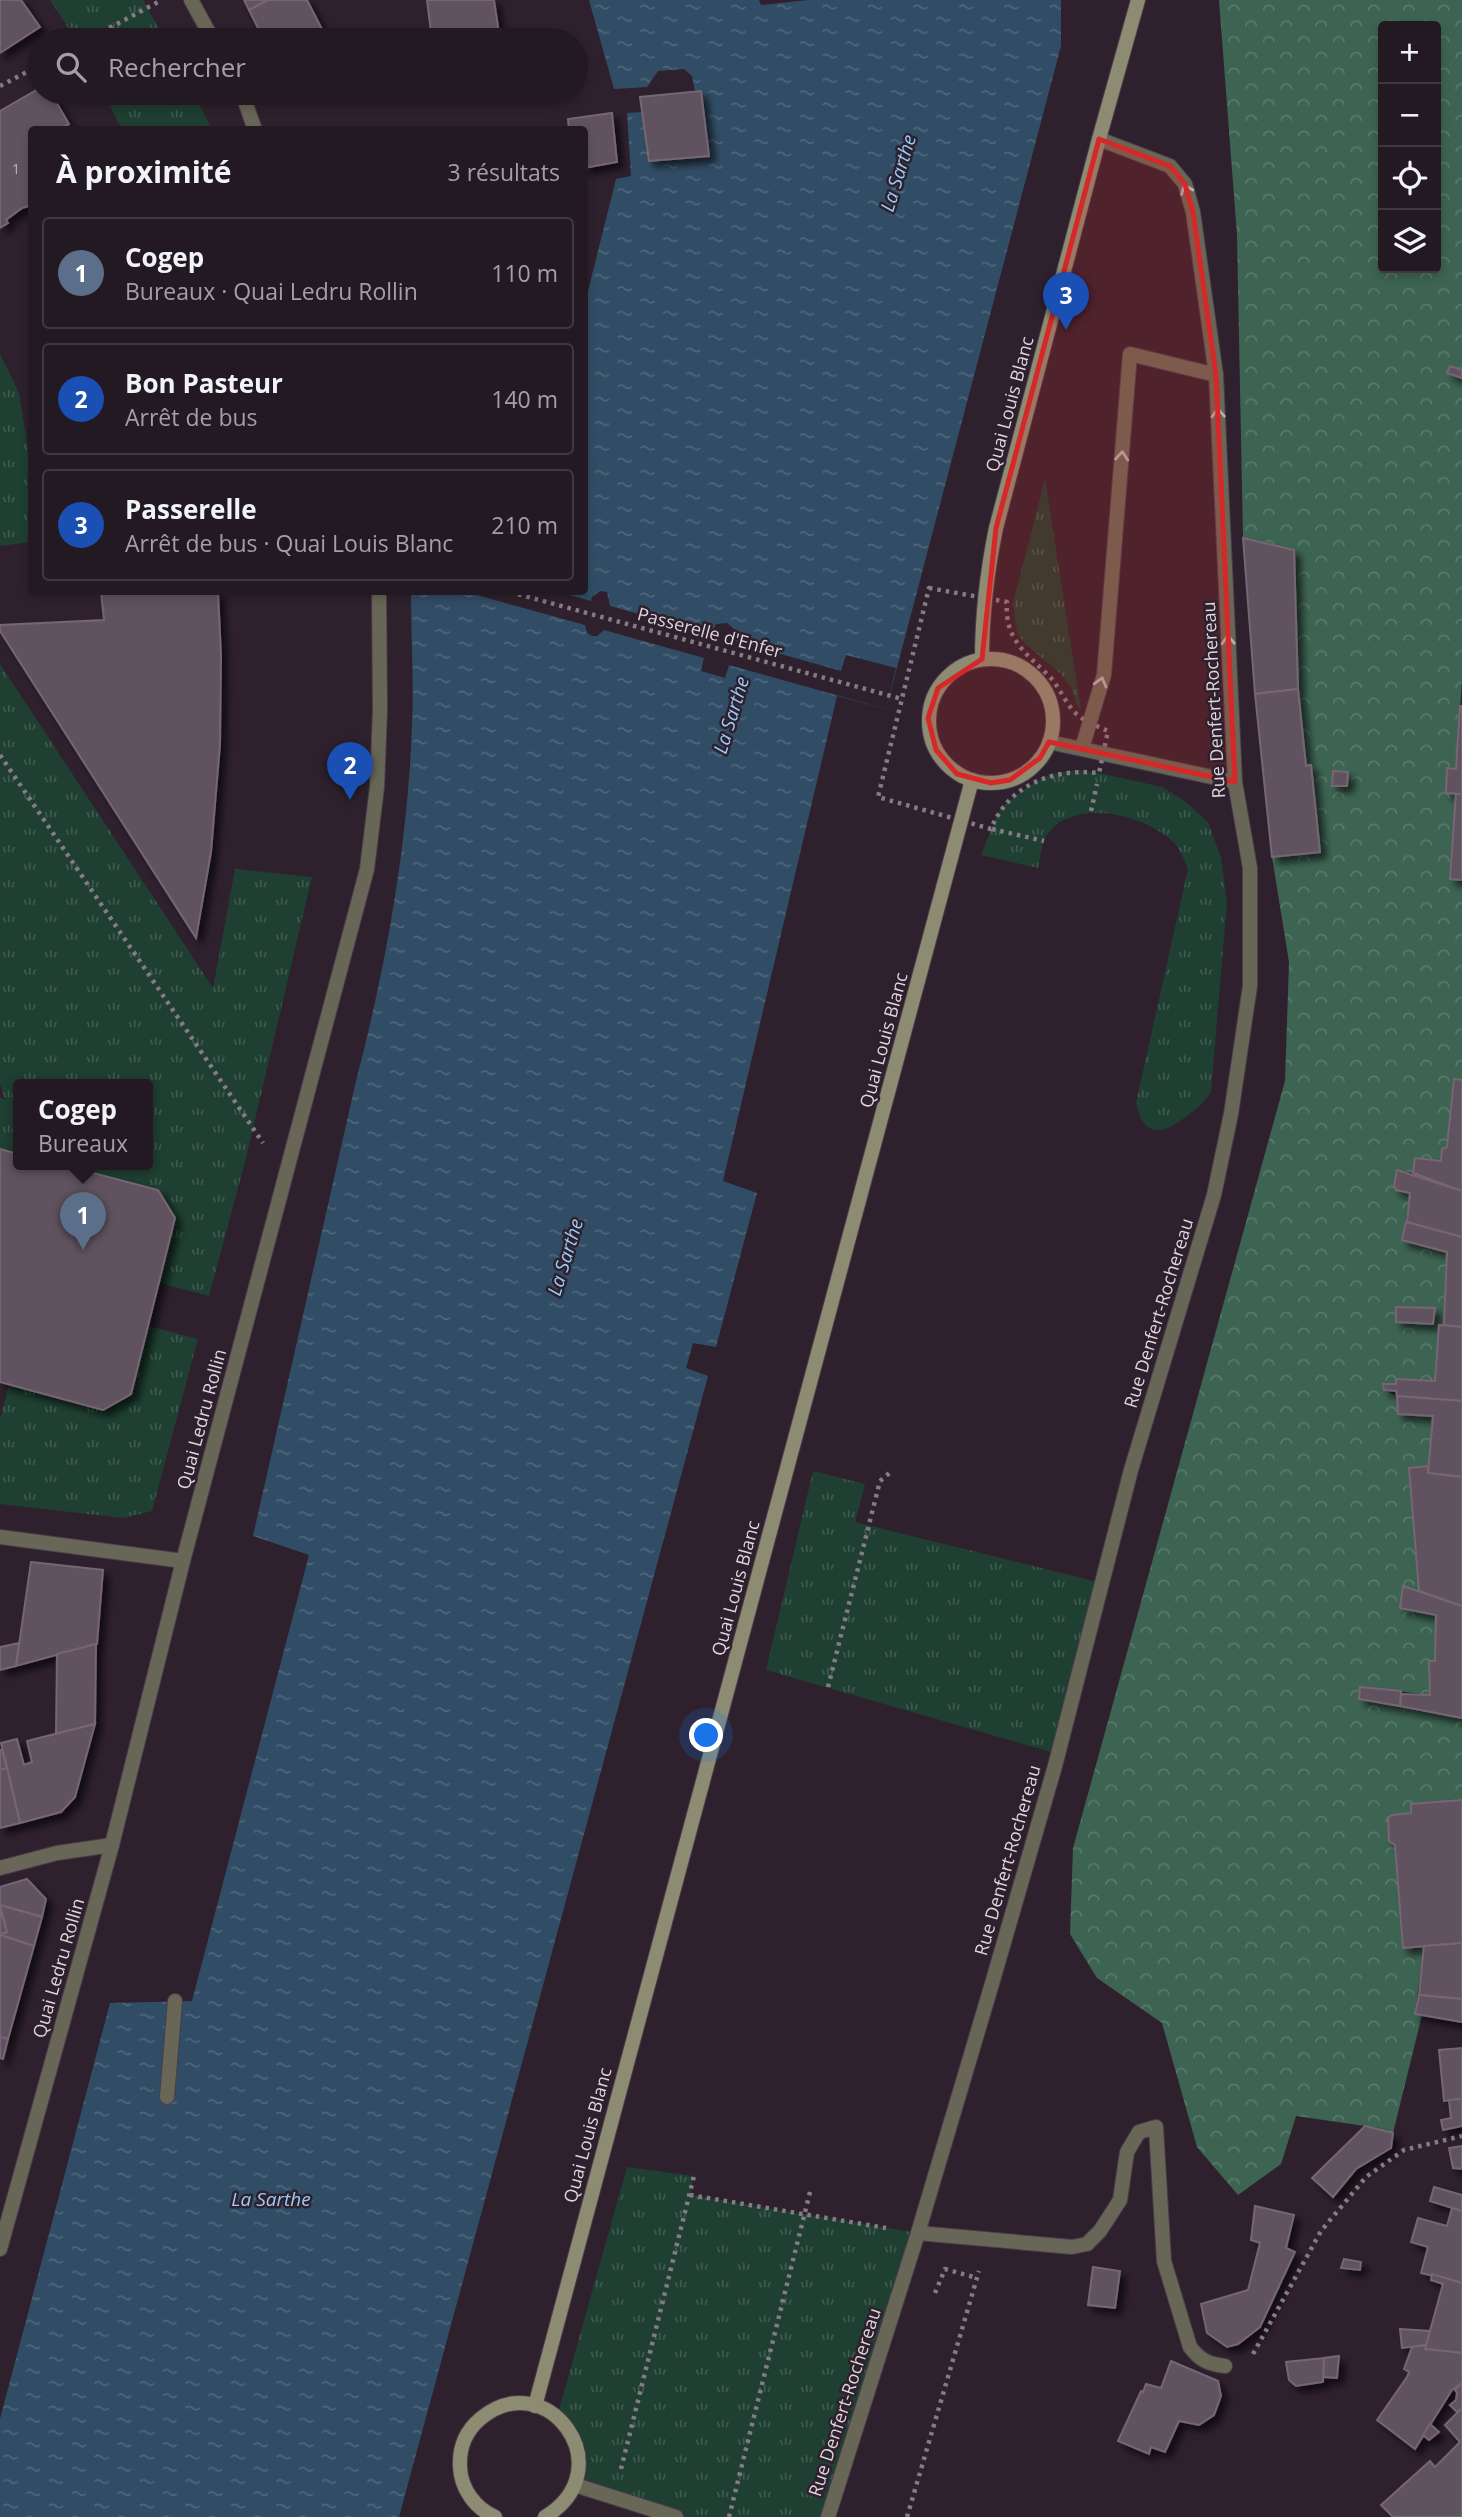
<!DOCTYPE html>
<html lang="fr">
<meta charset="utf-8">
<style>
:root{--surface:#221922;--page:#2e262f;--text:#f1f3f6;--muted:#a2a0a5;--line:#3f3840;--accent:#6fc2f4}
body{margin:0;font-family:"Open Sans",sans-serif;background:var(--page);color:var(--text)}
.controls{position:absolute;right:21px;top:21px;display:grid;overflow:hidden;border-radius:7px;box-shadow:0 4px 10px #0003}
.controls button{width:63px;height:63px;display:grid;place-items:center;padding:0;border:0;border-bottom:2px solid var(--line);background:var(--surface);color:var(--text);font:35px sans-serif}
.you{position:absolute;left:707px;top:1736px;width:24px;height:24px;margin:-18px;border:5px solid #fff;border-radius:50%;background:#1a73e8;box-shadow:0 0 0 10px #1a73e833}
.badge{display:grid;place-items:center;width:46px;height:46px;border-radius:50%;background:var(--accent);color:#fff;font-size:23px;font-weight:700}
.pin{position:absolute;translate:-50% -58px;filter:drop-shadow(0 2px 4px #0008)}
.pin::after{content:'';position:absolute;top:37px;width:24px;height:21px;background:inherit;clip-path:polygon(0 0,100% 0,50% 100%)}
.popup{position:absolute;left:13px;top:1079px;width:140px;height:91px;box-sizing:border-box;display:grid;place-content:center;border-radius:7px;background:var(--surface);filter:drop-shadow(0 2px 5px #0005);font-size:23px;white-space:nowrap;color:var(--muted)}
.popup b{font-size:26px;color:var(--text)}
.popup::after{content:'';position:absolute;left:50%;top:100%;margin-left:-14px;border:14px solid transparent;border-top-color:var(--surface)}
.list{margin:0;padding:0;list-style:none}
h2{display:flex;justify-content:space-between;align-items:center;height:91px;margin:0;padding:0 28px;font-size:30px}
h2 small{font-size:23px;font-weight:400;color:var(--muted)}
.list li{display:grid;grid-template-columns:46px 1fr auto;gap:21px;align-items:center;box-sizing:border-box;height:112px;margin:0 14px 14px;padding:0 14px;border:2px solid var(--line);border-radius:7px}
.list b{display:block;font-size:26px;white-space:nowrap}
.list p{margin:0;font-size:23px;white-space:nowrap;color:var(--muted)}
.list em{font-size:23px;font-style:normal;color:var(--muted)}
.icon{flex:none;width:38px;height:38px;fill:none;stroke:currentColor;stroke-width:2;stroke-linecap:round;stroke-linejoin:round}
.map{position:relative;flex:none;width:1462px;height:2517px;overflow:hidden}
.search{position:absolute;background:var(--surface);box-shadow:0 4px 10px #0003;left:28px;top:28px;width:560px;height:77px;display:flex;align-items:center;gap:18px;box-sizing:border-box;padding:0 24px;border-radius:38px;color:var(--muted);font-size:26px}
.panel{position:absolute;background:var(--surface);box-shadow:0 4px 10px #0003;left:28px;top:126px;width:560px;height:469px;border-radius:7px}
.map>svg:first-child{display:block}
.grass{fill:url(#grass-tufts)}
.forest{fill:url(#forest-crowns);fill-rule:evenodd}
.water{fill:url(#water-ripples)}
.pier{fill:#2e212d}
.building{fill:#61525f;stroke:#766674;stroke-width:2;filter:url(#shadow)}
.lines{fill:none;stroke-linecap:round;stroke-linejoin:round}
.lane-casing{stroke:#4a3e49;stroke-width:16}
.street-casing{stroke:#4a3e49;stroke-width:16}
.secondary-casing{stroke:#4a3e49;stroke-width:16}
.path{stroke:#867b85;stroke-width:4.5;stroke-dasharray:3.5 5;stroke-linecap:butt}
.lane{stroke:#686757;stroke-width:14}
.street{stroke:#686757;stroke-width:14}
.secondary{stroke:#8d8c73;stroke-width:14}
.oneway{stroke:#b5afaf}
.marked{fill:#d62828;fill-opacity:0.2;stroke:#d62828;stroke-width:5;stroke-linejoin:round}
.labels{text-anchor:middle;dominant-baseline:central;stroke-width:5;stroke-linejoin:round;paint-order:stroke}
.number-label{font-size:14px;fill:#c0b5be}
.street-label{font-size:18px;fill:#dfd6de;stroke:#2e212d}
.water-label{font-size:19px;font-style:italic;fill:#98cdf9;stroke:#2e212d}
</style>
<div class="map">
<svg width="1462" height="2517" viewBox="0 0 1462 2517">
<defs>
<pattern id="grass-tufts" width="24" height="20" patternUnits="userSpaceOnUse" patternTransform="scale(1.75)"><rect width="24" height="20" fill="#1e3f31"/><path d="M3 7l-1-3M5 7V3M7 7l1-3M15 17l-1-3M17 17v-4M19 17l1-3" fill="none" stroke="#3e5a4e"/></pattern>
<pattern id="forest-crowns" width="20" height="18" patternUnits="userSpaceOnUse" patternTransform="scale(1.75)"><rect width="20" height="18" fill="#3d6452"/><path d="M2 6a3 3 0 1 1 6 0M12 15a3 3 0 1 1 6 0" fill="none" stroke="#59796a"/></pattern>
<pattern id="water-ripples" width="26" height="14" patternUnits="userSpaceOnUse" patternTransform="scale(1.75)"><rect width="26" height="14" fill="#314d65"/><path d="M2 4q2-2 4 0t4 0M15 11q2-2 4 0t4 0" fill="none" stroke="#4e667b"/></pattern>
<filter id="shadow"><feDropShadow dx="6" dy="6" stdDeviation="3.5" flood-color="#0009"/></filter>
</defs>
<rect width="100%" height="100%" fill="#2e212d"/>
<!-- grass -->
<g class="grass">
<polygon points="50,0 143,0 165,40 76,40"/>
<polygon points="103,93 193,93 212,129 122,129"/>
<polygon points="0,354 19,393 31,468 31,542 0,546"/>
<polygon points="1045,479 1081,710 1077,706 1070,686 1060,673 1025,644 1017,633 1013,603"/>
<polygon points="0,664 213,988 235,869 312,877 245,1162 209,1296 159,1283 175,1218 158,1190 59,1164 148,1164 148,1084 18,1084 18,1154 0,1149 0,1098 5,1099 0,1084"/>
<path d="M 1077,770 L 1099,773 L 1162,787 L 1183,800 L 1208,822 L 1221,857 L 1227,902 L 1211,1092 C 1203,1104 1194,1111 1183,1119 C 1158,1137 1143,1134 1136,1103 L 1188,869 C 1184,859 1180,848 1172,841 C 1145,815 1076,798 1049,832 C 1041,841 1041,856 1038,868 L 981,855 L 998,812 L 1004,805 L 1030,785 L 1051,774 Z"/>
<polygon points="148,1326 198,1339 152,1511 123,1518 0,1504 0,1419 9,1384 103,1410 131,1394"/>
<polygon points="813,1471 865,1484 855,1522 1102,1583 1058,1754 766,1670"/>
<polygon points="627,2167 694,2176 690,2195 918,2233 828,2517 676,2517 575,2485 579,2461 557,2417"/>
</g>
<!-- forest -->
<path class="forest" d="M 1219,0 L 1462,0 L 1462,679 L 1456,769 L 1447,768 L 1446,792 L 1456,794 L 1450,879 L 1462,880 L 1462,1080 L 1454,1080 L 1447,1147 L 1442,1149 L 1441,1161 L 1415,1158 L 1413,1173 L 1397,1170 L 1394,1185 L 1397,1190 L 1410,1193 L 1403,1240 L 1447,1252 L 1444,1325 L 1439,1325 L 1435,1381 L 1396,1379 L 1396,1384 L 1383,1384 L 1384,1390 L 1397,1396 L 1398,1413 L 1433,1416 L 1428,1466 L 1409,1469 L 1419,1591 L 1403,1586 L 1400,1608 L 1436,1615 L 1435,1661 L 1429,1661 L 1430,1695 L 1361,1687 L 1360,1699 L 1462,1718 L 1462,1800 L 1411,1804 L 1411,1813 L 1392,1815 L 1388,1818 L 1389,1841 L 1395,1845 L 1404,1948 L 1424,1946 L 1415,2013 L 1422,2015 L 1393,2133 L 1365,2126 L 1296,2116 L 1281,2164 L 1238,2195 L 1197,2147 L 1162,2023 L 1097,1978 L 1070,1934 L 1073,1848 L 1285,1081 L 1289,962 L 1272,857 L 1320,851 L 1311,766 L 1306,766 L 1298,689 L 1294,550 L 1243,538 L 1237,235 ZM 1383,26 L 1436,26 L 1436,268 L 1383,268 Z"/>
<!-- water -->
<path class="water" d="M 589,0 L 759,0 L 761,5 L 808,0 L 1061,0 L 1061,46 L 886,709 L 837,696 L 723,1181 L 757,1193 L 716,1347 L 693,1343 L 686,1368 L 708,1376 L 399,2517 L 0,2517 L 0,2419 L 110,2003 L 192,2001 L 309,1555 L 253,1536 L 356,1081 C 386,966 408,844 412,725 C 414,680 411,636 411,592 L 584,592 L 585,303 L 616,179 L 631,176 L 627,113 L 642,112 L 649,161 L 708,155 L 701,91 L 695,91 L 692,76 L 684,69 L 658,71 L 647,87 L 614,89 Z"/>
<!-- pier -->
<polygon class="pier" points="600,591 607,592 610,606 711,634 716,624 727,623 734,629 735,641 841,671 846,655 896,668 886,709 729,665 725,678 701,671 704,658 604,630 597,636 592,636 587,633 585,625 466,592 559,592 591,601 592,597"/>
<!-- building -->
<g class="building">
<polygon points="0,0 21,0 40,27 0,53"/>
<polygon points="244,0 268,0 249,10"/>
<polygon points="268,0 307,0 323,31 304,40 264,40 249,10"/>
<polygon points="427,0 494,0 500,40 432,40"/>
<polygon points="40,88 40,93 51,93 69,124 58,130 32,130 32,212 29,206 22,208 6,220 8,223 0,228 0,111"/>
<polygon points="701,91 709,156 649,161 640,97"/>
<polygon points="612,113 617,162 584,168 584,130 569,130 568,119"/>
<polygon points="1450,366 1462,370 1462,378 1447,373"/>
<polygon points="1243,538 1294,550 1298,689 1255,694"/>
<polygon points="101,592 218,592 221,656 220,744 211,852 196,938 0,631 0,625 104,620"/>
<polygon points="1298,689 1306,766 1311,765 1320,852 1272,857 1255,694"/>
<polygon points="1460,706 1462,706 1462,794 1446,793 1447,768 1456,769"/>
<polygon points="1333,771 1348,772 1347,786 1332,786"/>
<polygon points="1456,794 1462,794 1462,880 1450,879"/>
<polygon points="1454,1079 1462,1080 1462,1191 1413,1173 1415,1158 1441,1161 1442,1149 1447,1147"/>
<polygon points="0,1149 18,1154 18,1164 59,1164 158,1190 175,1218 131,1394 103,1410 0,1382"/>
<polygon points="1397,1170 1462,1191 1462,1237 1407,1222 1410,1193 1397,1190 1394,1186"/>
<polygon points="1406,1222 1462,1237 1462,1327 1444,1325 1447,1252 1402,1240"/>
<polygon points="1396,1307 1435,1308 1433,1324 1396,1322"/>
<polygon points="1439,1325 1462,1327 1462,1401 1397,1396 1396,1391 1384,1390 1383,1384 1396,1384 1396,1379 1435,1381"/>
<polygon points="1397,1396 1462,1401 1462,1477 1428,1473 1433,1416 1398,1414"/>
<polygon points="1428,1466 1428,1473 1462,1477 1462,1606 1419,1591 1409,1468"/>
<polygon points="31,1562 103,1570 97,1644 16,1666"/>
<polygon points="1403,1586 1462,1606 1462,1718 1400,1706 1401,1694 1430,1695 1429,1661 1435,1661 1436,1615 1400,1608"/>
<polygon points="19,1643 16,1666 0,1670 0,1647"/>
<polygon points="96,1644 95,1724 56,1734 57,1654"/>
<polygon points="1360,1687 1401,1691 1400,1706 1359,1699"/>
<polygon points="95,1724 75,1797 61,1812 20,1823 1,1743 17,1739 24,1765 32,1762 27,1741"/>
<polygon points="0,1750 2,1750 7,1768 0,1770"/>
<polygon points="7,1768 20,1823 0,1828 0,1770"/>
<polygon points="1462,1800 1462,1943 1403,1948 1395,1845 1389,1841 1388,1818 1392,1815 1411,1813 1411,1804"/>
<polygon points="27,1879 46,1899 42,1917 0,1905 0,1887"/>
<polygon points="0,1905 42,1917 34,1946 0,1935 7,1932"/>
<polygon points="0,1909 7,1932 0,1934"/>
<polygon points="0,1935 34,1946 8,2039 0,2037"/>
<polygon points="1462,1943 1462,1999 1419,1995 1424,1946"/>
<polygon points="1419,1995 1462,1999 1462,2022 1415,2014"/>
<polygon points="0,2037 8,2039 3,2059 0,2058"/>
<polygon points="1462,2048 1462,2099 1444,2101 1439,2050"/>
<polygon points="1462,2099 1462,2126 1443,2130 1441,2120 1451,2118 1449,2100"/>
<polygon points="1365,2126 1393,2133 1391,2148 1356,2169 1333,2197 1312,2178"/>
<polygon points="1462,2146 1462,2169 1453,2168 1449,2148"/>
<polygon points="1434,2187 1462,2195 1462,2211 1430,2201"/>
<polygon points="1255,2206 1294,2215 1286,2248 1295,2252 1260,2327 1238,2344 1227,2347 1207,2333 1201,2304 1248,2290 1260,2243 1251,2240"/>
<polygon points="1452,2208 1462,2211 1462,2283 1421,2273 1428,2247 1411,2242 1418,2218 1447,2226"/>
<polygon points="1344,2259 1361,2262 1360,2270 1341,2268"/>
<polygon points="1093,2267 1120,2271 1115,2308 1088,2305"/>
<polygon points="1432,2274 1462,2283 1462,2353 1425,2349 1443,2284 1431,2280"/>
<polygon points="1400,2329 1430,2331 1426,2345 1402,2348"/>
<polygon points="1426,2345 1425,2349 1462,2353 1462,2383 1452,2390 1415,2449 1377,2420 1407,2377 1409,2372 1404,2369 1412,2347"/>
<polygon points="1339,2356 1337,2378 1323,2377 1324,2358"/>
<polygon points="1324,2358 1323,2382 1296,2386 1289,2380 1286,2362"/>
<polygon points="1171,2361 1218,2381 1221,2396 1214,2415 1199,2425 1179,2421 1165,2452 1151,2447 1149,2454 1118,2441 1141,2391 1143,2392 1146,2384 1161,2388"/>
<polygon points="1462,2383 1462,2408 1457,2412 1450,2405 1456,2400 1457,2393 1455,2390"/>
<polygon points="1462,2408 1462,2517 1393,2517 1381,2505 1430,2461 1435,2467 1460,2442 1445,2425"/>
<polygon points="1430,2424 1439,2432 1429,2440 1423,2435"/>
</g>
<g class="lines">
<defs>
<g id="lane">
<polyline points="1082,748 1104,675 1130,354 1216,375"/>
<polyline points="167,2097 175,2001"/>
</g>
<g id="street">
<polyline points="191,0 213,40"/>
<polyline points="242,93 255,130"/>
<polyline points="1049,742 1235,782"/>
<polyline points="0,1537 183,1561"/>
<polyline points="0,1868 57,1853 112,1845"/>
<path d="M 918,2233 L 1072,2247 L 1087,2244 L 1100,2231 L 1120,2200 L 1127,2152 L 1139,2132 L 1156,2127 L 1164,2261 L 1190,2347 C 1200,2360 1208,2364 1225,2366"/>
<polyline points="0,2249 112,1845 183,1561 367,869 377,787 380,710 379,592"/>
<polyline points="575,2485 676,2517"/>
<polyline points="828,2517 918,2233 991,1987 1055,1766 1131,1470 1214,1195 1231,1114 1250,986 1250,868 1235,782 1216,375 1193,212 1185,184 1170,166 1099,139"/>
</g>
<g id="secondary">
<path d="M 982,659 C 982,614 987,572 996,528 L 1099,139 L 1138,0"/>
<circle cx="991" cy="721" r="62"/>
<polyline points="535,2406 972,780"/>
<path d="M 495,2517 C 475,2508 461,2489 460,2467 C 459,2448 466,2431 480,2419 C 546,2363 625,2468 545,2517"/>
</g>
</defs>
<!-- lane casing -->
<use href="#lane" class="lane-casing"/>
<!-- street casing -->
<use href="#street" class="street-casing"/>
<!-- secondary casing -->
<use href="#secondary" class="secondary-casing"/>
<!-- path -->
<g class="path">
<polyline points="87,40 160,1"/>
<polyline points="0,86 40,65"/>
<path d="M 929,588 L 1007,602 C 1004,639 1026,653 1049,676 C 1058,685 1063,698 1071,708 C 1080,720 1095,725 1108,731 L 1099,773 C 1054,768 1009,784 991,829 L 878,797 Z"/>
<polyline points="510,592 902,699"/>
<polyline points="0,755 263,1143"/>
<polyline points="1091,811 1097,784"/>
<polyline points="992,829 1044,841"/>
<polyline points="828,1687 880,1481 893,1470"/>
<polyline points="690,2195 886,2228"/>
<polyline points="935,2293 945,2269 977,2278"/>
<polyline points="1253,2354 1321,2231 1366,2177 1404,2150 1462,2136"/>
<polyline points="621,2469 694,2176"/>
<polyline points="729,2517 810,2192"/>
<polyline points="907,2517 979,2271"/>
</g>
<!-- lane -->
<use href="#lane" class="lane"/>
<!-- street -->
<use href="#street" class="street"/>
<!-- secondary -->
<use href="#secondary" class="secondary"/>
</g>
<!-- one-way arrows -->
<defs><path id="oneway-chevron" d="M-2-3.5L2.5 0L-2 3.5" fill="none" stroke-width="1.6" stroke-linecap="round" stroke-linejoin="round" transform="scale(1.75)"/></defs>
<g class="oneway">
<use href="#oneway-chevron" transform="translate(1186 189) rotate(-111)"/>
<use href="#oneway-chevron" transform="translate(1218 413) rotate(-93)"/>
<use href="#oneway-chevron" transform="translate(1122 456) rotate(-85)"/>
<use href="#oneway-chevron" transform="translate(1228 640) rotate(-93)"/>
<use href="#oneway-chevron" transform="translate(1101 682) rotate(-75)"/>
</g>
<!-- marked area -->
<path class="marked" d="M 1099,139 L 1170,166 L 1185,184 L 1193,212 L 1216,375 L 1235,782 L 1049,742 L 1040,758 L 1010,780 L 991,783 L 957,774 L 936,750 L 928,718 L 938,688 L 982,659 L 996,528 Z"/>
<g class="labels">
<!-- number labels -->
<g class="number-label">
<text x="16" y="168">1</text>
</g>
<!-- street labels -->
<g class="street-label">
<text transform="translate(1009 404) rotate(-75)">Quai Louis Blanc</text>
<text transform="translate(710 632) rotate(15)">Passerelle d'Enfer</text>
<text transform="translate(1213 700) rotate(-93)">Rue Denfert-Rochereau</text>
<text transform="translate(883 1040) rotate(-75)">Quai Louis Blanc</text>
<text transform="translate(1158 1313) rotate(-73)">Rue Denfert-Rochereau</text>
<text transform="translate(201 1419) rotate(-75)">Quai Ledru Rollin</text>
<text transform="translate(735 1588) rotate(-75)">Quai Louis Blanc</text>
<text transform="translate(1007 1860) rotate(-74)">Rue Denfert-Rochereau</text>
<text transform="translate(58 1968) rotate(-74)">Quai Ledru Rollin</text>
<text transform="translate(587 2135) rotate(-75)">Quai Louis Blanc</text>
<text transform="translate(844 2402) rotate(-72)">Rue Denfert-Rochereau</text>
</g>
<!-- water labels -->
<g class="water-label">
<text transform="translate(898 173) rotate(-73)">La Sarthe</text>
<text transform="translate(731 715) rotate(-73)">La Sarthe</text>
<text transform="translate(565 1257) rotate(-73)">La Sarthe</text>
<text x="271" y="2199">La Sarthe</text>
</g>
</g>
</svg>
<div class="controls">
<button>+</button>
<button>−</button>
<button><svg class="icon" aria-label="locate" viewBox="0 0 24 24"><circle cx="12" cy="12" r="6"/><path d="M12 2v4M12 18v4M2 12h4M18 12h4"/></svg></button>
<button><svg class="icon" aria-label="layers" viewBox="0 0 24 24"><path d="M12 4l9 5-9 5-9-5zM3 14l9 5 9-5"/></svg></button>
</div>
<div class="you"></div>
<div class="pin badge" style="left:83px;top:1250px;background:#5c6f8a">1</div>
<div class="popup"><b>Cogep</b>Bureaux</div>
<div class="pin badge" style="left:350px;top:800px;background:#1a4fb4">2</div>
<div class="pin badge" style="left:1066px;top:330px;background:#1a4fb4">3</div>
<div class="search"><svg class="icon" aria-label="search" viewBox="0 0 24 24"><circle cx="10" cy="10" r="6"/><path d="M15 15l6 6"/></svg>Rechercher</div>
<section class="panel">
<h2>À proximité<small>3 résultats</small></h2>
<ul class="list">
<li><span class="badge" style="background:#5c6f8a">1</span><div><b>Cogep</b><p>Bureaux · Quai Ledru Rollin</p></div><em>110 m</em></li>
<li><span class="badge" style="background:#1a4fb4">2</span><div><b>Bon Pasteur</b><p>Arrêt de bus</p></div><em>140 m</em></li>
<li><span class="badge" style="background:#1a4fb4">3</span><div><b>Passerelle</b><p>Arrêt de bus · Quai Louis Blanc</p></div><em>210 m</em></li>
</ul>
</section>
</div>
